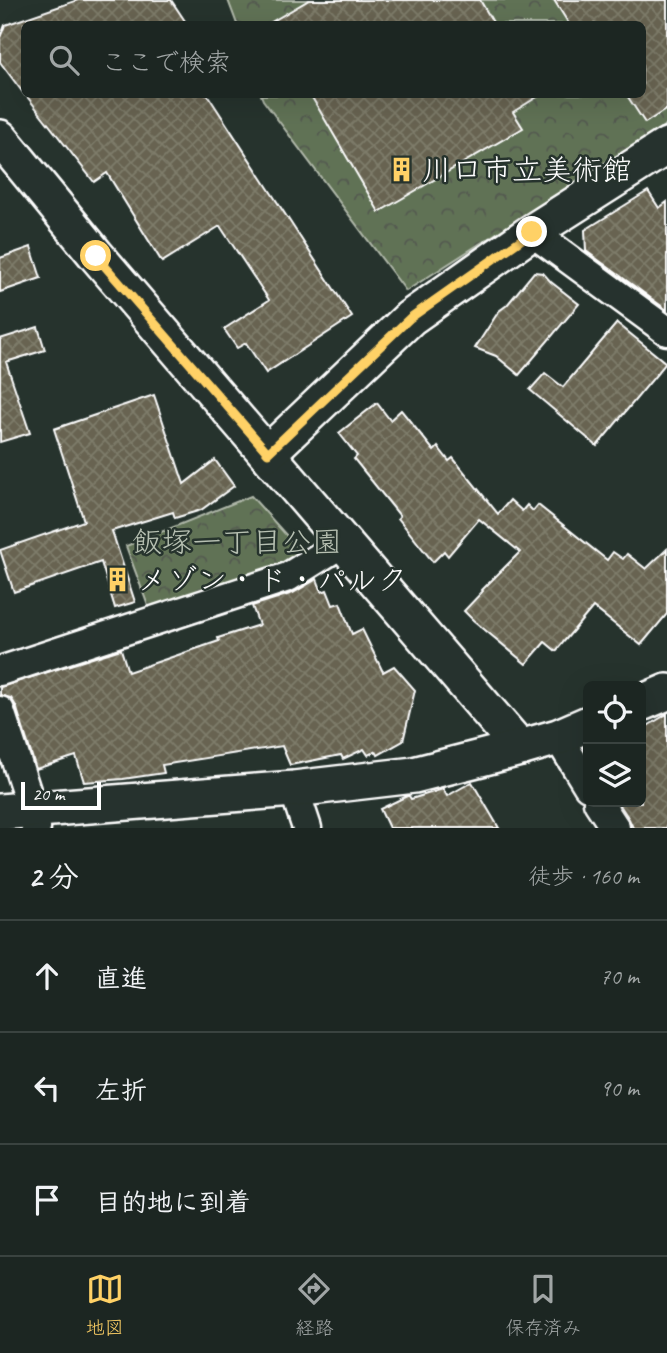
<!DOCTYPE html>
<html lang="ja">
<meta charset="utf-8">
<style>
:root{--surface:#1c2622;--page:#252e2a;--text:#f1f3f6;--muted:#a0a5a5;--line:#3a4340;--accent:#ffd166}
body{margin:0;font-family:Caveat,"Klee One",sans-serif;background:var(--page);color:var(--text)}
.controls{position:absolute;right:21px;bottom:21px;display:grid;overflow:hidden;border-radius:10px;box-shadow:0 7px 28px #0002}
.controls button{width:63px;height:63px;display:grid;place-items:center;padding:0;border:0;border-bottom:2px solid var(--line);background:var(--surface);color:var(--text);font:35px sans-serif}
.scale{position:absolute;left:21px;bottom:18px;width:80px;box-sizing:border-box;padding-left:7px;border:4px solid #fff;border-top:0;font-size:19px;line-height:24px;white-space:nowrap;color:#fff;-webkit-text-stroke:5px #26332d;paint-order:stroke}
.stop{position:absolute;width:21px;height:21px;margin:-16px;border:5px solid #ffd166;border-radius:50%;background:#fff}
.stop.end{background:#ffd166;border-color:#fff;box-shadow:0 2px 7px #0008}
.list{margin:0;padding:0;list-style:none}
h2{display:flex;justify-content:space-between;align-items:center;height:91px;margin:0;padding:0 28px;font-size:30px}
h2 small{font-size:23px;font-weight:400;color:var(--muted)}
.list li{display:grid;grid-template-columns:46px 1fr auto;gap:21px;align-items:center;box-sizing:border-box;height:112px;padding:0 28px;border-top:2px solid var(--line)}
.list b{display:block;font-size:26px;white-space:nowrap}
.list em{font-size:23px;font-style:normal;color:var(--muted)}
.icon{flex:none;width:38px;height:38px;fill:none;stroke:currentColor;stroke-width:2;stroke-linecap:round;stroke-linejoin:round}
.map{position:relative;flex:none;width:667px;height:828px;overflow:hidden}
.search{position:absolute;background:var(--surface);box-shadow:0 7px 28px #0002;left:21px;right:21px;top:21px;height:77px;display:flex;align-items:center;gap:18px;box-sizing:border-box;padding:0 24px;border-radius:10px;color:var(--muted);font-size:26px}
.sheet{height:427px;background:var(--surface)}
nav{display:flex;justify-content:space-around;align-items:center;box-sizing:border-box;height:98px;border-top:2px solid var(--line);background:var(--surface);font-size:19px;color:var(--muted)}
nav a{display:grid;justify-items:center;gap:4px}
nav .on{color:var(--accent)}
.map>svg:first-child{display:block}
.park{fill:url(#park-crowns);stroke:#b0b8aa;stroke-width:2}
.building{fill:url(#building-cross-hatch);stroke:#fff;stroke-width:2}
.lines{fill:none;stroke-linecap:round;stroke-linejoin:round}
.minor-casing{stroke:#fff;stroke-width:33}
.tertiary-casing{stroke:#fff;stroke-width:40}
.minor{stroke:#26332d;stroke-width:28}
.tertiary{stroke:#26332d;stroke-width:35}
.route{stroke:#ffd166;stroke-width:9}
.labels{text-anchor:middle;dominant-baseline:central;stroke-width:5;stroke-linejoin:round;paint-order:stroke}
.poi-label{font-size:30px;fill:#fff;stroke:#26332d;text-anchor:start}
.park-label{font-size:30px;fill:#b7c0b2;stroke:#26332d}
</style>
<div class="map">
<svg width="667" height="828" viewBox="0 0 667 828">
<defs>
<pattern id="park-crowns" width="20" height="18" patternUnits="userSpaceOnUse" patternTransform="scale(1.75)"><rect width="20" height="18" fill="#607255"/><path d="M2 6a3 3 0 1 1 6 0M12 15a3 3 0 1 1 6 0" fill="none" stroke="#53594f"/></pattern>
<pattern id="building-cross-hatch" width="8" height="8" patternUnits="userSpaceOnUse" patternTransform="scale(1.75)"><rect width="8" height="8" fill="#676451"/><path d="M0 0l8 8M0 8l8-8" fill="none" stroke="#7e7b6b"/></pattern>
</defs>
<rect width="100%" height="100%" fill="#26332d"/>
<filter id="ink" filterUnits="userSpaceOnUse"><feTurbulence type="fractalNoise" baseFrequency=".0143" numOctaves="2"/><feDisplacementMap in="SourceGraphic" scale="14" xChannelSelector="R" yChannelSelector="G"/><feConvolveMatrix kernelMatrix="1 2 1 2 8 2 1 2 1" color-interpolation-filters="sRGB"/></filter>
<g filter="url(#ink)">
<!-- park -->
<g class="park">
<polygon points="228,0 667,0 667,124 406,291 263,100 261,95 642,94 642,24 237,24"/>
<polygon points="251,496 306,557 151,614 126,546"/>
</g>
<!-- building -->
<g class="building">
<polygon points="78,0 171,0 187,24 24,24 24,94 0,62 0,38 5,25"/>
<polygon points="309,0 480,0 494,24 268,24"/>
<polygon points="554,0 667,0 667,109 645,123 626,94 642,94 642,24 569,24"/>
<polygon points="25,94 207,94 352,317 266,373 246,343 237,348 224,329 269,300 220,226 162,262 107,173 94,182"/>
<polygon points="310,94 542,94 513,112 523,128 379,212"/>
<polygon points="648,191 659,208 667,202 667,310 586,251 585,230"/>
<polygon points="31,247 41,278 0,292 0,258"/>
<polygon points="534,272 543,273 551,282 579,304 519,375 496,356 475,348 499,311 507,305"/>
<polygon points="617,323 666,363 597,446 530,390 545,373 563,387"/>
<polygon points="38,327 45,350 6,362 30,433 0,442 0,339"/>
<polygon points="154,395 184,484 215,460 234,486 201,510 175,518 173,512 112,531 135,602 115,608 101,562 14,592 0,550 84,521 54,429"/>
<polygon points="377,403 390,420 401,410 434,451 438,447 449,461 453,458 498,514 510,500 522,511 527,505 533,511 538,505 607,560 613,552 623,559 627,554 646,569 667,549 667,614 641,645 593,607 556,651 545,642 526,664 473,620 464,611 483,591 482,590 520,552 479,519 448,556 444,551 433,562 398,518 400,516 354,459 357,456 339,433"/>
<polygon points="317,579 322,592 327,590 333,605 340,603 352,634 362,629 383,672 394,666 415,690 403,741 378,755 376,751 368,755 364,749 343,759 341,755 290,765 282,746 162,765 164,773 123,779 84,782 76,756 36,769 16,706 11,698 0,695 0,687 121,649 128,672 219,641 218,638 259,625 252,606 293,593"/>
<polygon points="667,714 667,828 633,828 629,819 618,802 641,802 641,730"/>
<polygon points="472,782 499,828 389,828 380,809 407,796 409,796 411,799 443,789 447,796"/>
</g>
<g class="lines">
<defs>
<g id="minor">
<polyline points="532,232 667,331"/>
<polyline points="0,671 288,577 344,542"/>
<polyline points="0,711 32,809 36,828"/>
<polyline points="558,737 588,786"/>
<polyline points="294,789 307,828"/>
<polyline points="598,802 615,828"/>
</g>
<g id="tertiary">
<polyline points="0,138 96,255 520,748"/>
<polyline points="268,453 410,318 532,232 667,146"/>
<polyline points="641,703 667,692"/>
<polyline points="0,812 294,789 414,775 520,748 558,737 588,724"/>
</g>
</defs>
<!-- minor casing -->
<use href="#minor" class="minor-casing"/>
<!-- tertiary casing -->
<use href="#tertiary" class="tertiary-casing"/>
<!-- minor -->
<use href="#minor" class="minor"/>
<!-- tertiary -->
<use href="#tertiary" class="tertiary"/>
</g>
</g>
<g class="lines" filter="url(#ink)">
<!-- route -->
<polyline class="route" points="96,256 268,453 410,318 532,232"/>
</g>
<!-- icons -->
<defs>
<symbol id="building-bare" viewBox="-9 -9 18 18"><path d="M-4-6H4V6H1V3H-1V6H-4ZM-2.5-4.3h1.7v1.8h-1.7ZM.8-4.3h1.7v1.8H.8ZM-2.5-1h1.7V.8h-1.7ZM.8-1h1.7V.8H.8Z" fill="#ffd166" stroke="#26332d" stroke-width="2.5" paint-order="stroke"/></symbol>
</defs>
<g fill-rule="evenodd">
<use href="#building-bare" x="384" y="152" width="35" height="35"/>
<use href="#building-bare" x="100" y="562" width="35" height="35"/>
</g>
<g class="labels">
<!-- poi labels -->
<g class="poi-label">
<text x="422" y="170">川口市立美術館</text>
<text x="137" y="580">メゾン・ド・パルク</text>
</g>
<!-- park labels -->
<g class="park-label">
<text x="237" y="542">飯塚一丁目公園</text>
</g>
</g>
</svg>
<div class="controls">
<button><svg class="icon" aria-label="locate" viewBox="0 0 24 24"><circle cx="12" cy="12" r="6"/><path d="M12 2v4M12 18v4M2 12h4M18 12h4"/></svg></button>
<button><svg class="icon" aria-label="layers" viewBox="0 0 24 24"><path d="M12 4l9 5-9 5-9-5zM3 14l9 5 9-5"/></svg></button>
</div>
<div class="scale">20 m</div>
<div class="stop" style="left:96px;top:256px"></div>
<div class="stop end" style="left:532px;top:232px"></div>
<div class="search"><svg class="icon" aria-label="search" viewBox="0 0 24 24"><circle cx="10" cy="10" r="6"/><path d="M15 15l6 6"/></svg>ここで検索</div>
</div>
<section class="sheet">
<h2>2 分<small>徒歩 · 160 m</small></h2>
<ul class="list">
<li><svg class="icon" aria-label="ahead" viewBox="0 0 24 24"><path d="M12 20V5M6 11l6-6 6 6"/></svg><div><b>直進</b></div><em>70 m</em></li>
<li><svg class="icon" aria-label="left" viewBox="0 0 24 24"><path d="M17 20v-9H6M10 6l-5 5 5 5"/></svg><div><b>左折</b></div><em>90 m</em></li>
<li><svg class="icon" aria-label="arrive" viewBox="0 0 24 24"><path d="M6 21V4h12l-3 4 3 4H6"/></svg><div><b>目的地に到着</b></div></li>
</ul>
</section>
<nav>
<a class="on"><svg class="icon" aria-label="map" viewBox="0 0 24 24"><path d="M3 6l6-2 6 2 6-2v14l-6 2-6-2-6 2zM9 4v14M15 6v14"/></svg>地図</a>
<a><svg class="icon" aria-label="directions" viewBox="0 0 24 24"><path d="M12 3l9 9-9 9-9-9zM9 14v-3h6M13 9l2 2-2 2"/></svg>経路</a>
<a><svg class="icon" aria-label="saved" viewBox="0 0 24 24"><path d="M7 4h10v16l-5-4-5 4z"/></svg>保存済み</a>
</nav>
